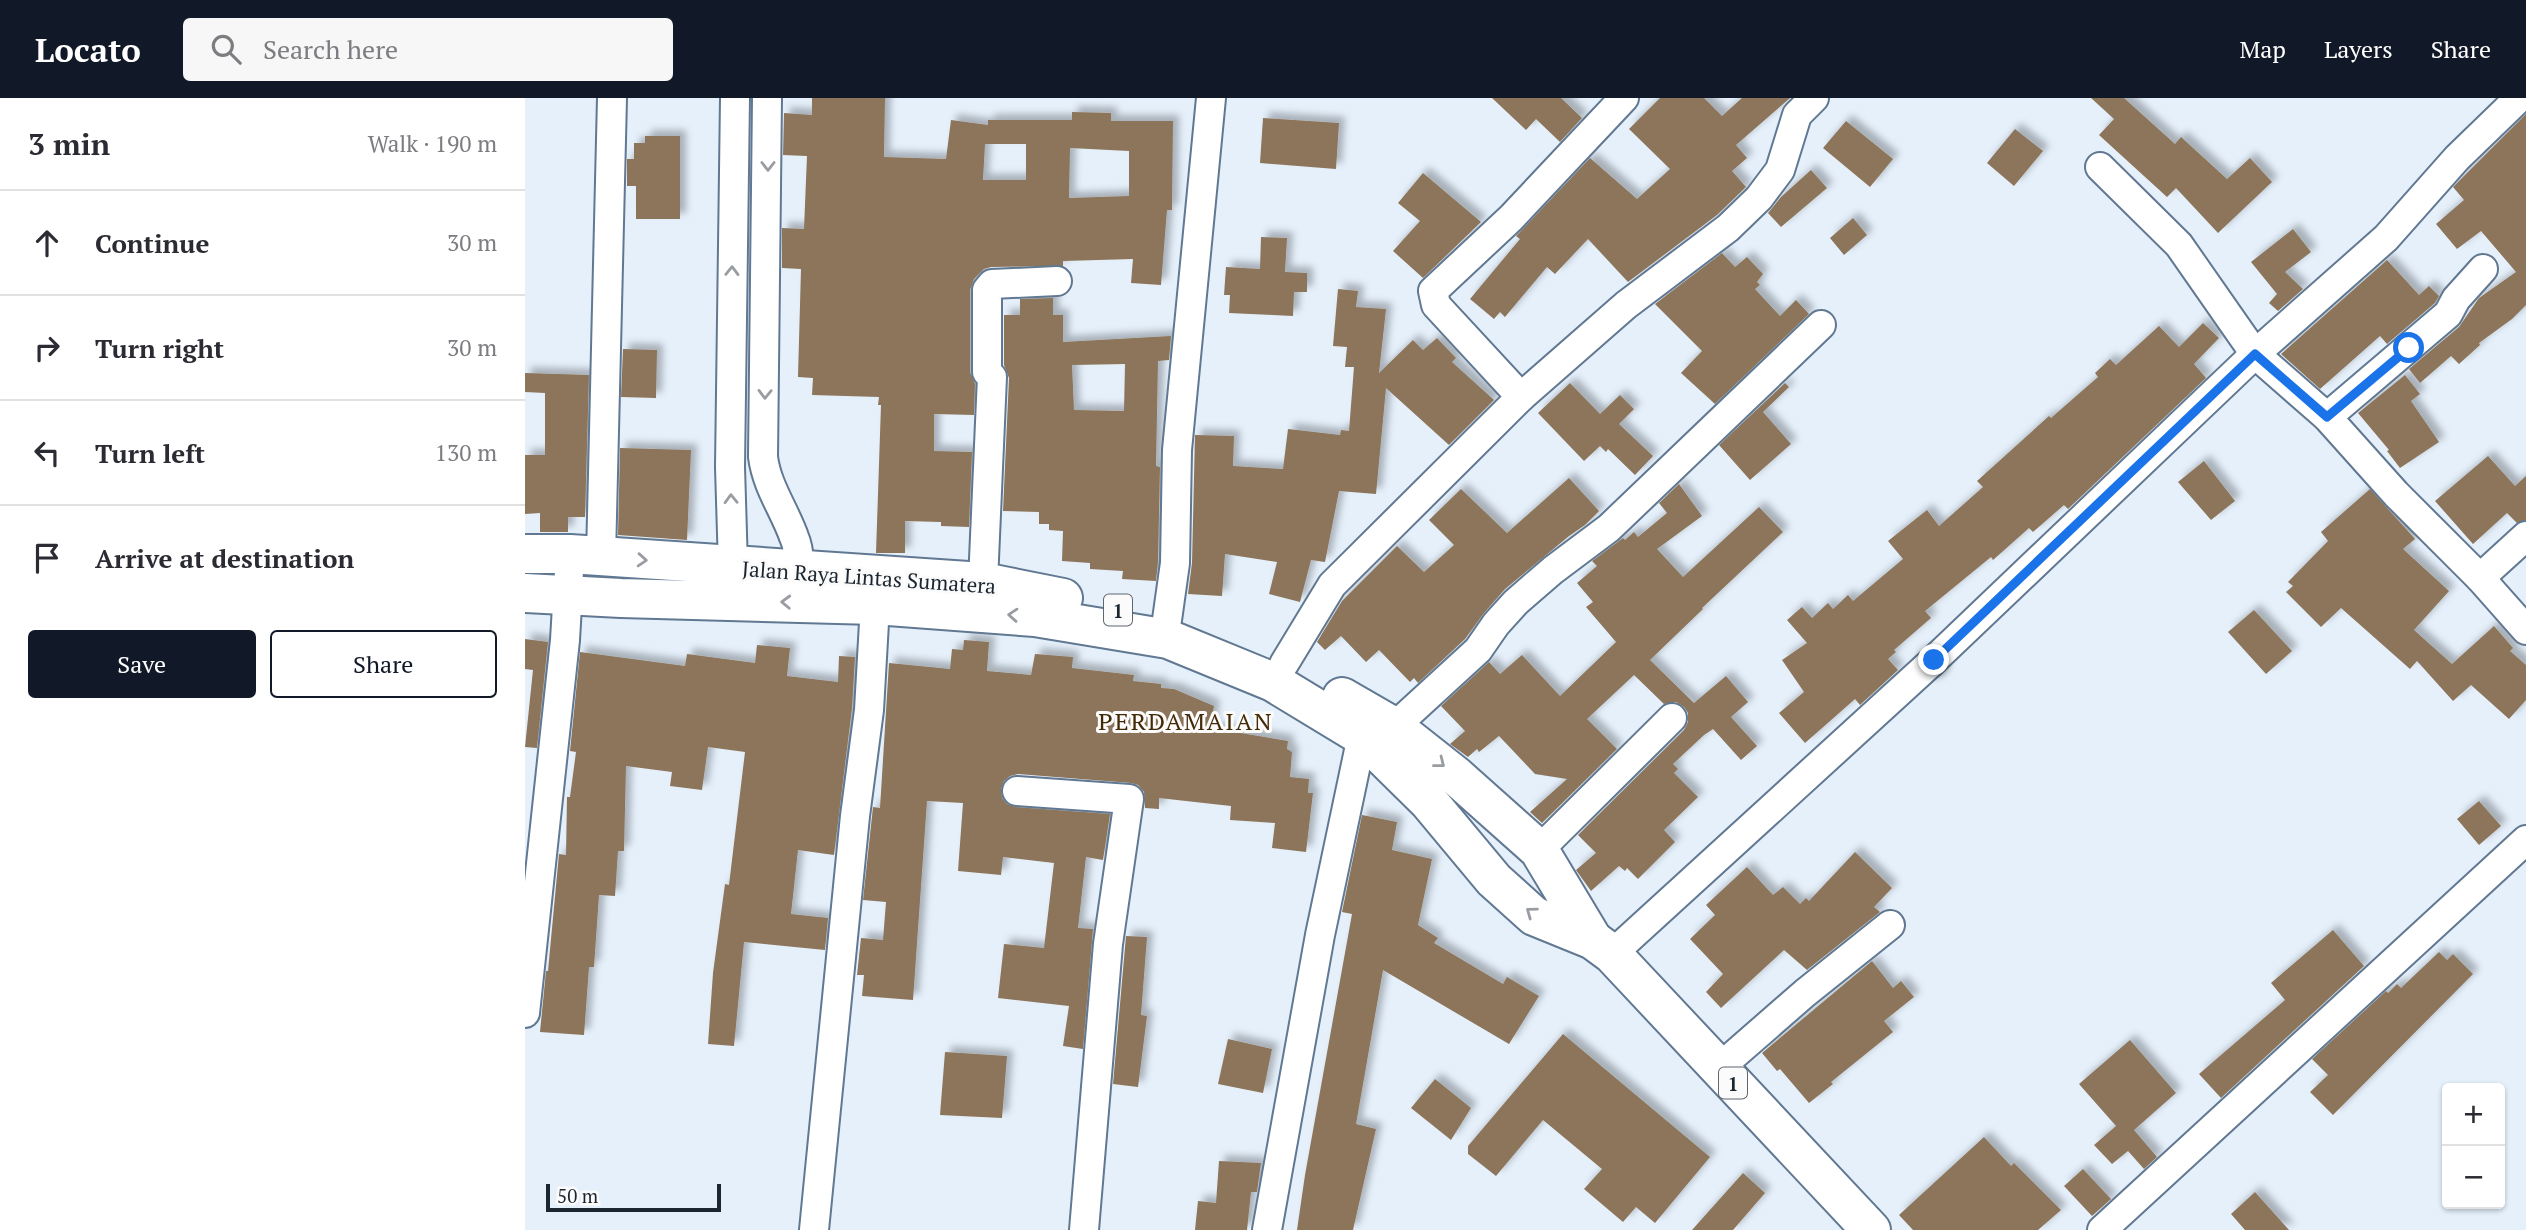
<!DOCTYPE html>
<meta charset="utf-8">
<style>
:root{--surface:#fff;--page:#f7f7f7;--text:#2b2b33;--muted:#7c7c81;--line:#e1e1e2;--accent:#111827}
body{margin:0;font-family:"PT Serif",serif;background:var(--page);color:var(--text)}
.controls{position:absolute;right:21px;bottom:21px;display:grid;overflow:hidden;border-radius:7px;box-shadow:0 2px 5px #0004}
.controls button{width:63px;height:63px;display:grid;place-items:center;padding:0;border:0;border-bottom:2px solid var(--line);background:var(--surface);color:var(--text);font:35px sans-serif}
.scale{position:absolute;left:21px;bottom:18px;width:175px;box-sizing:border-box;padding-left:7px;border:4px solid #1c2631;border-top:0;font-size:19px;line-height:24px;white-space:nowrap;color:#1c2631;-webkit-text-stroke:5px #fbfbfb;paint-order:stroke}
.stop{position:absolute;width:21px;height:21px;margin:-16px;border:5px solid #1a73e8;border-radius:50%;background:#fff}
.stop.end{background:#1a73e8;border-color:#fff;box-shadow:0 2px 7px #0008}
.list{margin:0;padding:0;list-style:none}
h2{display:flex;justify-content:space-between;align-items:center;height:91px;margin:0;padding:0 28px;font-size:30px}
h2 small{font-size:23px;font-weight:400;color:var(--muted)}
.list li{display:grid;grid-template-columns:46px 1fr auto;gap:21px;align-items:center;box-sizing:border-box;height:105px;padding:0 28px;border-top:2px solid var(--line)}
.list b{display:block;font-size:26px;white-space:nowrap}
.list em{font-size:23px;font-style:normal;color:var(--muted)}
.actions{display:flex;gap:14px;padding:21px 28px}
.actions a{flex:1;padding:16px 0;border:2px solid var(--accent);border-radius:7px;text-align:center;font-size:24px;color:var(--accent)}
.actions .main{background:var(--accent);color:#fff}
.icon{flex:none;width:38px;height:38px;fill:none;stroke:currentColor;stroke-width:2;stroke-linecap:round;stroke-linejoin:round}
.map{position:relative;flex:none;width:2001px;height:1132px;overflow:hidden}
header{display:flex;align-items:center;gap:42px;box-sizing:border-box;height:98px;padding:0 35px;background:var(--accent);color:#fff}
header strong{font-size:33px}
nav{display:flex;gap:38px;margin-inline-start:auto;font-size:24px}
.search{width:490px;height:63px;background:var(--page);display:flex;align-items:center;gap:18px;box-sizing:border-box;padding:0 24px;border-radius:7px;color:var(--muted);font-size:26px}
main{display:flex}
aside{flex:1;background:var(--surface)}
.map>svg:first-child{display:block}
.building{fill:#8c755a;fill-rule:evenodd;filter:url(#shadow)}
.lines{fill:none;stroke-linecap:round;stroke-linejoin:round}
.minor-casing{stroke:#607891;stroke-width:32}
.highway-casing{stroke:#607891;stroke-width:42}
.minor{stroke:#fff;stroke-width:28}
.highway{stroke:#fff;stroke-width:38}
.oneway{stroke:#999da2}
.route{stroke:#1a73e8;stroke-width:9}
.labels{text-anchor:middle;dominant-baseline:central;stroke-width:6;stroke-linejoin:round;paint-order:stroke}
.shield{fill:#fbfbfb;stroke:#5f666e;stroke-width:2}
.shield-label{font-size:19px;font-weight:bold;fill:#1c2631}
.street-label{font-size:21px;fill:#1c2631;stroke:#fbfbfb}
.quarter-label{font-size:24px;letter-spacing:2px;fill:#432a07;stroke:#fbfbfb}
</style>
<header>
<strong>Locato</strong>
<div class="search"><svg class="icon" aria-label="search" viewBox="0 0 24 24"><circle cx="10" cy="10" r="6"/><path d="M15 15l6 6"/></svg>Search here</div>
<nav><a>Map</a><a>Layers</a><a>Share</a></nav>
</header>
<main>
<aside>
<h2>3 min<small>Walk · 190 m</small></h2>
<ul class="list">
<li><svg class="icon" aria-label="ahead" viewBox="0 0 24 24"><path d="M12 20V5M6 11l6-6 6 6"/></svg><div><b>Continue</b></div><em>30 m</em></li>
<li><svg class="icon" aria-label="right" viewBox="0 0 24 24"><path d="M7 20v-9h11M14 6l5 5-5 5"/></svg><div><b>Turn right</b></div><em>30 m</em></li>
<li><svg class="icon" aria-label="left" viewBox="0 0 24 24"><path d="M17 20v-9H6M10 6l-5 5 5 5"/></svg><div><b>Turn left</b></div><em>130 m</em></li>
<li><svg class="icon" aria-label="arrive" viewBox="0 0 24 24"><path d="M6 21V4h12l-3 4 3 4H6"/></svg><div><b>Arrive at destination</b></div></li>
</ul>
<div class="actions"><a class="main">Save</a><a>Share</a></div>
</aside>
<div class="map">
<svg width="2001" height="1132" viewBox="0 0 2001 1132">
<defs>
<filter id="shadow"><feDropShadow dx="6" dy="-6" stdDeviation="3.5" flood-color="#0004"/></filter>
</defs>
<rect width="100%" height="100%" fill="#e5f0fb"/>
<!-- building -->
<g class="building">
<path d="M 287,0 L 360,0 L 359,59 L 421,61 L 426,22 L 463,27 L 463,22 L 547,22 L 547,14 L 586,15 L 586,23 L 648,23 L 647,112 L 642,112 L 636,187 L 606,185 L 608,161 L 538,163 L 538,168 L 466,169 L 459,171 L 449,181 L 445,192 L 445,274 L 450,286 L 449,317 L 409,316 L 409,353 L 447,354 L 444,429 L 416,428 L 416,424 L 380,423 L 380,455 L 351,455 L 356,307 L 353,307 L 354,299 L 287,297 L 288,280 L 273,279 L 276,171 L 257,170 L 257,130 L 279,131 L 282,58 L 258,57 L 259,15 L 287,17 ZM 460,46 L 501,46 L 501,82 L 458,82 ZM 545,50 L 604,53 L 604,98 L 544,100 Z"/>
<polygon points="967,0 1036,0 1057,20 1035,44 1011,21 1001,32"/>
<polygon points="1135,0 1179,0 1197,18 1217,0 1265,0 1211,47 1222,60 1207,73 1221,89 1192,117 1103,184 1063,141 1030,176 1022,169 980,219 975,214 969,221 945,201 995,141 991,138 1065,60 1112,101 1145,71 1104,31"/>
<polygon points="1566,0 1599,0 1650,46 1656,39 1702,81 1725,60 1747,84 1693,135 1651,90 1642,99 1574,37 1589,21"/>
<polygon points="2001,16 2001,207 1987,221 1954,245 1955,247 1934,266 1926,258 1895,285 1884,271 1934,229 1954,200 1991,174 1956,133 1932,151 1911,126 1939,102 1928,89"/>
<polygon points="738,20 814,25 811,71 735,65"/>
<polygon points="1321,23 1368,61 1345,89 1298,50"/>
<polygon points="1490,31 1518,53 1489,88 1462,65"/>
<polygon points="120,38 155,38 155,121 111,121 111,88 102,88 102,61 109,61 109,45 120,45"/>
<polygon points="1286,72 1302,90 1256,129 1243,115 1256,99"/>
<polygon points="898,75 956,124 898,180 868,153 895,123 873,105"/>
<polygon points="1328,120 1342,137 1319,157 1305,140"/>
<polygon points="1768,131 1786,154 1760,174 1778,191 1753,213 1744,205 1752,196 1726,164"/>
<polygon points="736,139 762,140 760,174 782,175 782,194 769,194 768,218 704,215 705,197 699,197 701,169 735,171"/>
<polygon points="1197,155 1210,169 1222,159 1238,176 1232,184 1235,187 1230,191 1255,218 1271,202 1284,216 1190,306 1156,275 1177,253 1130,206"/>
<polygon points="1862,162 1894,197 1904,188 1914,198 1910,205 1862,246 1855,238 1795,291 1756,256"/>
<polygon points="813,191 833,193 831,209 861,211 854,275 888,242 898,252 912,240 931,260 927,264 969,302 924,347 861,290 851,396 814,393 800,464 786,462 775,504 744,496 752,464 700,456 697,498 663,496 667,465 670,337 709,338 708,368 758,371 763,331 815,337 816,332 824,333 829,269 820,269 822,249 808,248"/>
<path d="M 528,200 L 528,217 L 538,217 L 538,244 L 646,238 L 644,262 L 633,263 L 631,368 L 635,369 L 633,464 L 631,483 L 597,481 L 598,473 L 565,471 L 565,465 L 537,463 L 538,433 L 524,432 L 524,426 L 514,426 L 514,414 L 478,413 L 484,280 L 479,267 L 479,217 L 495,217 L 495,201 ZM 600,266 L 599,313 L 549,312 L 547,267 Z"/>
<polygon points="1678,225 1694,240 1669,266 1681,280 1543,411 1539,407 1508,434 1504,430 1468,462 1466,459 1400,513 1406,520 1369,552 1371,554 1363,561 1373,572 1335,607 1330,601 1280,645 1254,615 1279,594 1257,562 1282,545 1262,522 1277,509 1287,520 1303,505 1308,511 1323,497 1328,503 1378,461 1363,443 1402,412 1414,428 1458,389 1452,383 1524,318 1526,320 1573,279 1570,275 1585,261 1591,267 1634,228 1654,249"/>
<polygon points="98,251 132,252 131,300 96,299"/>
<polygon points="0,275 64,277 60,419 43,419 43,434 15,434 15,415 0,416 0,357 20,357 20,295 0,294"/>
<polygon points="1880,277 1895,296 1886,303 1914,344 1875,370 1862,353 1864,352 1833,315"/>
<polygon points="1045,285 1075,316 1095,297 1109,311 1094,326 1128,358 1110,377 1083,351 1081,354 1075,348 1059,363 1013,315"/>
<polygon points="1260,285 1264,289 1238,314 1266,346 1225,382 1194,347"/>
<polygon points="95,350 166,352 162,442 93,437"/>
<polygon points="1963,358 1990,388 2001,378 2001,422 1992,425 1982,415 1948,446 1910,403"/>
<polygon points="1679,363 1710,403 1686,422 1653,384"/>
<polygon points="1044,380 1074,413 1060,427 1044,438 980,491 959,515 940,541 893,585 889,580 885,584 854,552 841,564 816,538 800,552 792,544 817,503 872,448 899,474 929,447 904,422 936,391 982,435"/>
<polygon points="1154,386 1177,418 1132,451 1158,479 1234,409 1258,434 1177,510 1178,511 1125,562 1169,605 1201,578 1223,604 1206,619 1232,648 1216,662 1188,631 1179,637 1148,666 1153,671 1149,675 1173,699 1139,732 1150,744 1113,781 1102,770 1100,773 1094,768 1066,793 1051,772 1071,755 1053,737 1159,632 1163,624 1163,615 1159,609 1151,604 1139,606 1109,577 1062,621 1092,651 1017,725 1005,714 1042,681 1010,676 974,638 954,654 952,651 943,659 925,646 940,633 916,608 964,564 975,576 997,557 1035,598 1091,544 1061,509 1068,504 1052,485 1072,468 1067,463 1098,440 1100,442 1109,434 1113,439 1142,415 1134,405"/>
<polygon points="1845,391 1890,441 1878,451 1924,493 1889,532 1927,566 1969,528 1988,550 1985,553 2001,567 2001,602 1984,621 1946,587 1928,603 1892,563 1885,571 1816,510 1796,529 1761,494 1768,488 1763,484 1803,443 1796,434"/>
<polygon points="1729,512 1767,553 1741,576 1703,534"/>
<polygon points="0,541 23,544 12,650 0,649 8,572 0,571"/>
<polygon points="439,542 464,544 462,573 506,577 510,556 548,559 547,570 609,577 608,583 636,586 636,590 649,591 689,608 685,630 763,643 762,651 767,654 765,679 784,681 783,695 788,695 781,754 747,750 750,725 705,722 706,708 634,700 634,711 620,710 619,694 613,687 606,685 493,676 485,678 479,683 476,691 477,700 482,706 490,709 585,716 578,762 561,759 553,830 568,831 558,951 538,948 544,908 473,900 479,846 519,850 529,765 478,759 476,777 433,773 438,705 402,703 388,902 337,898 339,877 332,877 336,840 358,842 361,804 338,802 348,709 355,710 364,565 425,571 427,551 438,552"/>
<polygon points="232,547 265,550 262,578 313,584 314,558 330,559 327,610 309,757 273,752 266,816 303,820 300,852 219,844 209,948 183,946 188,875 200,786 204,787 220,654 183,649 177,692 145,688 147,674 101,668 99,753 93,753 90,798 74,797 69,869 64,869 59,937 15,934 21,873 23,873 34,756 41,757 42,699 45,699 51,654 45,653 55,554 160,568 162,556 230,565"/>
<polygon points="1954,703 1976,728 1954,747 1932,721"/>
<polygon points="837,717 872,724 867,752 907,761 893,827 913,840 909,845 978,886 982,879 1014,898 984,946 858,872 831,1026 851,1031 828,1132 772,1132 780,1077 827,816 817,814"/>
<polygon points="1330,754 1367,790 1349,809 1355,814 1282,872 1259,852 1196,910 1181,894 1198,876 1165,841 1190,817 1181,807 1222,769 1248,797 1258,789 1275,806 1281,800 1284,803"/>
<polygon points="1808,832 1839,868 1696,1000 1674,976 1760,902 1746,885"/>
<polygon points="601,838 622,839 616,917 622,918 613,989 588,986"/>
<polygon points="1914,854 1922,862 1928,856 1948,876 1808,1017 1785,994 1803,977 1787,961 1861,893 1863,895 1872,886 1876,890"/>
<polygon points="1347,863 1368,890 1376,883 1389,899 1359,923 1368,934 1306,984 1308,986 1284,1005 1255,971 1252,973 1237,955"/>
<polygon points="1038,936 1185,1059 1130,1125 1111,1109 1098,1124 1059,1091 1077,1071 1018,1022 971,1078 943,1056 943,1048"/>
<polygon points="703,941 747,951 738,995 693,986"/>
<polygon points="1605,942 1651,995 1609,1032 1632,1059 1619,1071 1603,1053 1587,1066 1569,1047 1591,1028 1554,986"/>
<polygon points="420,954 482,958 477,1020 415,1017"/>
<polygon points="910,981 946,1010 926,1042 886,1010"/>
<polygon points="1459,1039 1486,1068 1489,1065 1536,1112 1513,1132 1388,1132 1374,1117"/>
<polygon points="694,1063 736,1065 732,1094 726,1094 722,1132 670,1132 673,1103 691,1105"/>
<polygon points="1558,1071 1586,1101 1567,1118 1539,1088"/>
<polygon points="1218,1075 1240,1095 1208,1132 1167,1132"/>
<polygon points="1730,1094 1764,1132 1720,1132 1706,1116"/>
</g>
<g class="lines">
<defs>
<g id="minor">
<path d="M 242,0 L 238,359 C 242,389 259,411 269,439 C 274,450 274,461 275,472"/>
<polyline points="1575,69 1654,147 1730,256 1802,319 1871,396 1955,480 2001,532"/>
<polyline points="996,299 1101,207 1203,130 1234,100 1255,72 1272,17 1289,0"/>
<polyline points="1802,319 1923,216 1931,201 1958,171"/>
<polyline points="76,459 87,0"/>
<polyline points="208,469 205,369 210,0"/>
<polyline points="1955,480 2001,438"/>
<polyline points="458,484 467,279 462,274 462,192 467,186 532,183"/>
<polyline points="642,522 650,465 652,352 686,0"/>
<polyline points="759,566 807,487 996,299 911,207 908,193 986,120 1099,0"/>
<polyline points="869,629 953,552 971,526 991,504 1028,472 1084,430 1296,227"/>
<polyline points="492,693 604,701 583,846 559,1132"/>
<polyline points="1014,752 1147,620"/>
<polyline points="1087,856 1409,562 1730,256 1861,140 1932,60 1994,0"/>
<polyline points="0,915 40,542 45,456"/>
<polyline points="1194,970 1280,895 1365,827"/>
<polyline points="289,1132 330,718 344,612 350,507"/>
<polyline points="742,1132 795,837 837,638"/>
<polyline points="1577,1132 2001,742"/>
</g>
<g id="highway">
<polyline points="0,456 45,456 458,484 538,500"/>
<polyline points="0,495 96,500 350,507 510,519 643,541 748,584 837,638 904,704 969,782 1009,818 1068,842 1087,856 1346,1132"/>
<polyline points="817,599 869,629 931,678 1014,752 1068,842"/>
</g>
</defs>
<!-- minor casing -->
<use href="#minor" class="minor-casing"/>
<!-- highway casing -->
<use href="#highway" class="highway-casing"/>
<!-- minor -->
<use href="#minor" class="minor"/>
<!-- highway -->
<use href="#highway" class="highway"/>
</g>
<!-- one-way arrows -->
<defs><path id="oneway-chevron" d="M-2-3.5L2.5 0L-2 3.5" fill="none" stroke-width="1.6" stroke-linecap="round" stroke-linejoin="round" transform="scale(1.75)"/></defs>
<g class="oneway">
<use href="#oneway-chevron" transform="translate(243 68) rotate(90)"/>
<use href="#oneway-chevron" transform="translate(207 173) rotate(-89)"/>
<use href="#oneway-chevron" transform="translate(240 296) rotate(91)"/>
<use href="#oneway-chevron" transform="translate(206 401) rotate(-92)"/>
<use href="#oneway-chevron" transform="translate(117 462) rotate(4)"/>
<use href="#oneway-chevron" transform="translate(261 504) rotate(-178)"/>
<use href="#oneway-chevron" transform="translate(488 517) rotate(-176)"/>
<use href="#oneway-chevron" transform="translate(915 665) rotate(38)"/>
<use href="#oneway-chevron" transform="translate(1006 814) rotate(-144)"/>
</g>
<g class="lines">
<!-- route -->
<polyline class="route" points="1409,562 1730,256 1802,319 1884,250"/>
</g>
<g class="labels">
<!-- shield labels -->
<g class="shield">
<rect x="579" y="496.5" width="28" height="31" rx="5"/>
<rect x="1194" y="969.5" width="28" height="31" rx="5"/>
</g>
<g class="shield-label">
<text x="593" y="512">1</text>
<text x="1208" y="985">1</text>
</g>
<!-- street labels -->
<g class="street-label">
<text transform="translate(344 479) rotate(4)">Jalan Raya Lintas Sumatera</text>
</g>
<!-- quarter labels -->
<g class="quarter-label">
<text x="661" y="623">PERDAMAIAN</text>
</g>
</g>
</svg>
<div class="controls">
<button>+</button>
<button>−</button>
</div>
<div class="scale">50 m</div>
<div class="stop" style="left:1884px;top:250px"></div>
<div class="stop end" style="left:1409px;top:562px"></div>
</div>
</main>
